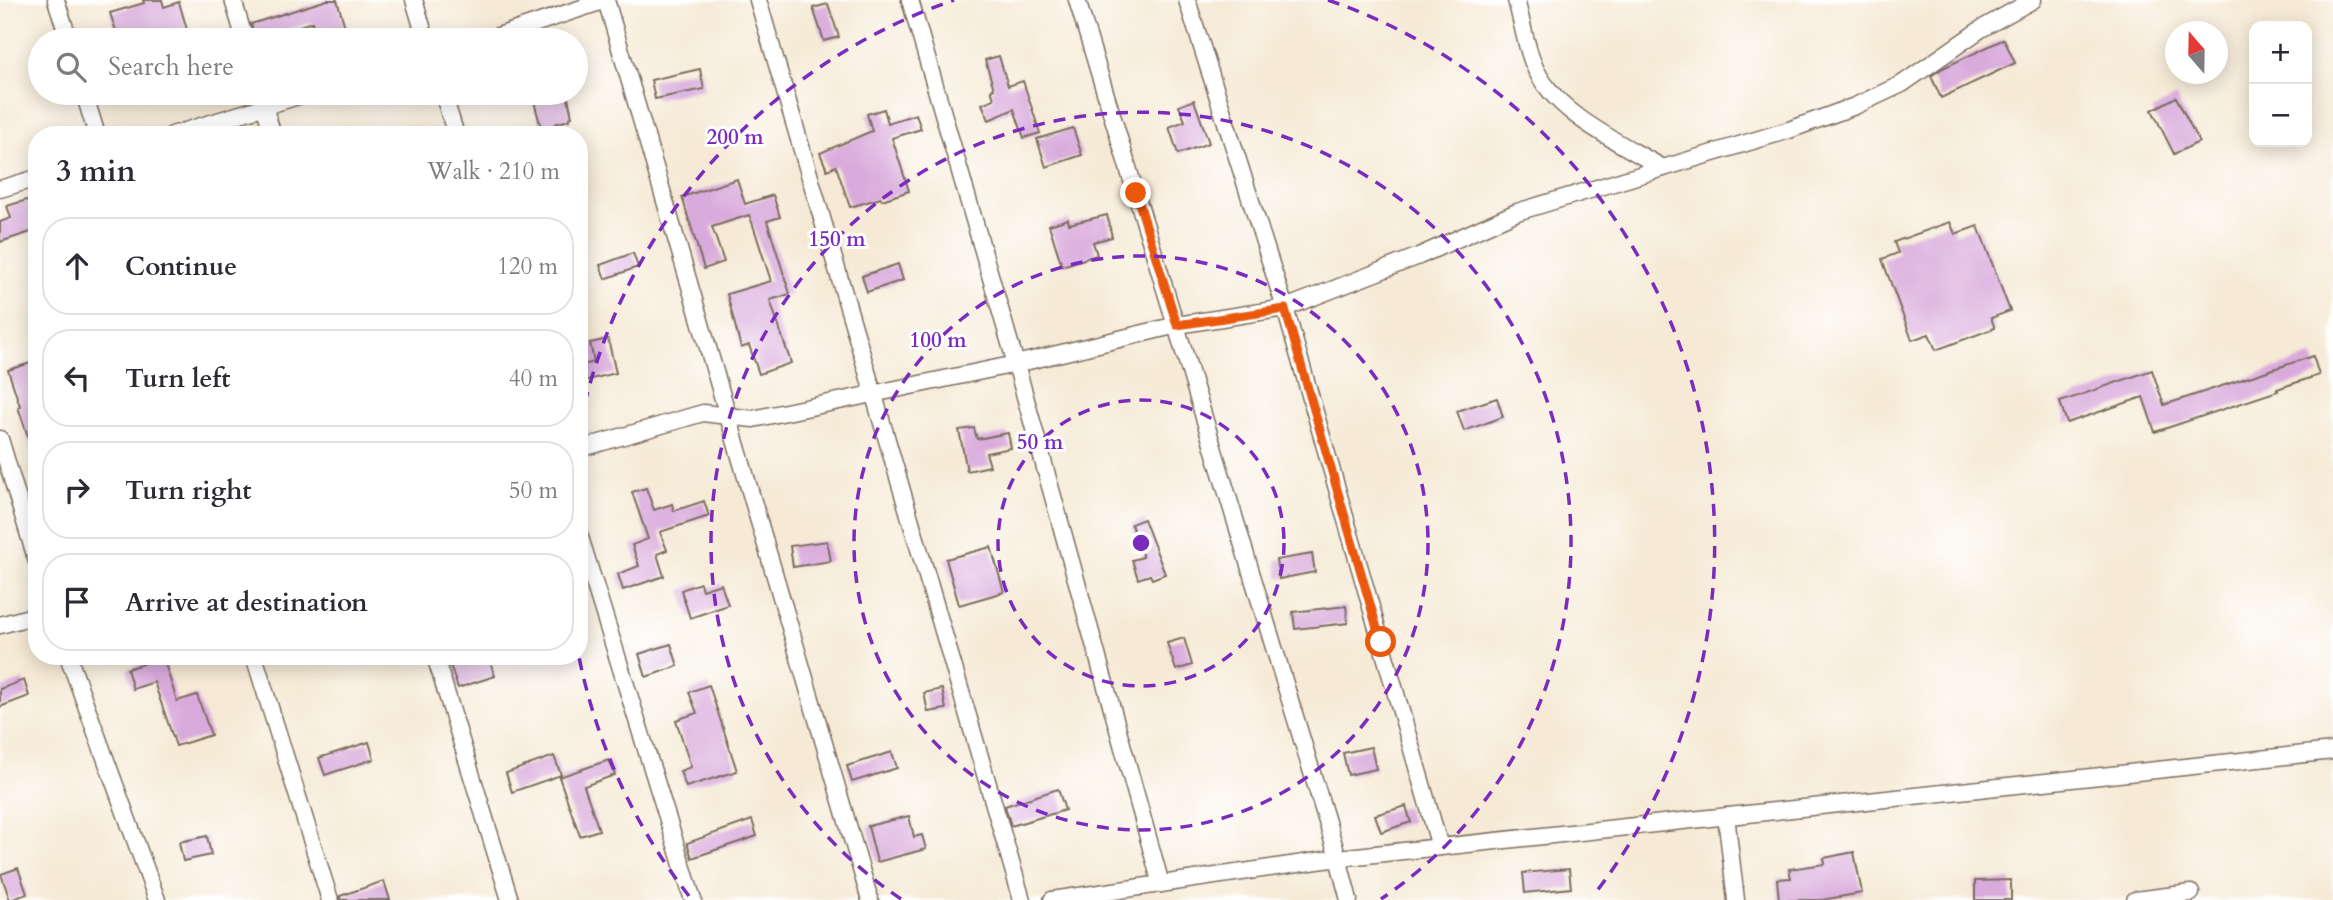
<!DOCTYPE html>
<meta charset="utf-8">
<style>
:root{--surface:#fff;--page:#f7f7f7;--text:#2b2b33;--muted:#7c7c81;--line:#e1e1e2}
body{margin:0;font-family:Cardo,serif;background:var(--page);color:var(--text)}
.controls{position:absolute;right:21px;top:21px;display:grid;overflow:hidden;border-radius:14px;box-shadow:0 4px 18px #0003}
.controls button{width:63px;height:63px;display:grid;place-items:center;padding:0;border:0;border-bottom:2px solid var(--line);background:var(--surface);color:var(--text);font:35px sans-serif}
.compass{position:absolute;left:2165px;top:21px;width:63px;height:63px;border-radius:50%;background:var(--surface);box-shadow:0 4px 18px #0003;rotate:340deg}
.stop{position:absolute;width:21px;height:21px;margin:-16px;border:5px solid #ea580c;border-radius:50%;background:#fff}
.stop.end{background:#ea580c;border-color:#fff;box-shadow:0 2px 7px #0008}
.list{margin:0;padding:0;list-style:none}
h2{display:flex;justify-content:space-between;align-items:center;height:91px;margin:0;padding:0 28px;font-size:30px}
h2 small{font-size:23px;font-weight:400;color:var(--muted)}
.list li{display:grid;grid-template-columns:46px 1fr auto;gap:21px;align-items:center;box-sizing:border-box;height:98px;margin:0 14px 14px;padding:0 14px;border:2px solid var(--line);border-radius:28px}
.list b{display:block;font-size:26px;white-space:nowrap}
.list em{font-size:23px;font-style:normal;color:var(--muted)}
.icon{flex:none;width:38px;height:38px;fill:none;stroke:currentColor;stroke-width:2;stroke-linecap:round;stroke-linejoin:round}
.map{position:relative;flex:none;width:2333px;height:900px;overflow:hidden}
.search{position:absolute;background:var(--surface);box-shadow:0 4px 18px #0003;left:28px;top:28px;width:560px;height:77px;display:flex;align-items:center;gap:18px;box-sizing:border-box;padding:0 24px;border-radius:38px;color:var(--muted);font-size:26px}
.panel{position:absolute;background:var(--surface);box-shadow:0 4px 18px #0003;left:28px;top:126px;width:560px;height:539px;border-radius:28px}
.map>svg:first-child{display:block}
.building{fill:#d9aadc}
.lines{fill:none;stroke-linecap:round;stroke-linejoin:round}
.street-casing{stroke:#7c6d5e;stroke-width:19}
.street{stroke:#fff;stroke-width:16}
.route{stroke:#ea580c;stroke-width:9}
.ring{fill:none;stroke:#7b2cbf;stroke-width:3.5;stroke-dasharray:12 9}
.centre{fill:#7b2cbf;stroke:#fff;stroke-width:3.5}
.ring-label{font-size:21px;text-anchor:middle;font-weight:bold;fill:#7b2cbf;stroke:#fff;stroke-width:6;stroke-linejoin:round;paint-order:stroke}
</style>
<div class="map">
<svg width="2333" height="900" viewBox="0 0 2333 900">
<rect width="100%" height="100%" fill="#fff"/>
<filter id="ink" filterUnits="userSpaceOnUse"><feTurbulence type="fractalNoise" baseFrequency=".0143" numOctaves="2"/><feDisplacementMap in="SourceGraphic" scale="14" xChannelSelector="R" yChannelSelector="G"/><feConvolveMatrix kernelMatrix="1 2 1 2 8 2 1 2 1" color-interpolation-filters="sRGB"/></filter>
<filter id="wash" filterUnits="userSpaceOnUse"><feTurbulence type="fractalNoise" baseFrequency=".00686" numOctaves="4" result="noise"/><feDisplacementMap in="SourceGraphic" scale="28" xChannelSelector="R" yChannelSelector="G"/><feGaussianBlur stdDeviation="1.57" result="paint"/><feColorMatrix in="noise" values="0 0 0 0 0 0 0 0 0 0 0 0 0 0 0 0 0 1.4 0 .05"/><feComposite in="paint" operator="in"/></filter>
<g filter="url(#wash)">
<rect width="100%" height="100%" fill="#f6ead6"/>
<g id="blocks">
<!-- building -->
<g class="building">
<polygon points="143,0 162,0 164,7 179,2 190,40 119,40 110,13 144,3"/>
<polygon points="327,0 337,0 349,40 318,40 312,22 256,40 251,24"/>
<polygon points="828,4 839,37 824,41 813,8"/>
<polygon points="2004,39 2015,63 1941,98 1931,76 1943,68"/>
<polygon points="999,56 1008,86 1023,81 1040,133 1024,138 1014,109 989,120 982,104 994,99 991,90 994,89 985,60"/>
<polygon points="700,69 704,89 655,99 651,80"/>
<polygon points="543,93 567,93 572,117 569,118 569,120 555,124 559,135 543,135 532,94"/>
<polygon points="2176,97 2199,142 2174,154 2152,110"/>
<polygon points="1194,100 1209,143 1178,154 1169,127 1185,121 1179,106"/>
<polygon points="884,109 888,123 916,114 921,129 892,138 909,191 882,200 881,198 850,207 836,166 827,170 820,153 872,131 867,114"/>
<polygon points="1073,128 1082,155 1046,167 1037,139"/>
<polygon points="737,179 745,204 773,195 780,217 767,221 790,294 770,300 791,363 759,374 749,345 741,348 727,294 771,281 753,225 749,215 712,227 724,262 704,269 682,197"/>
<polygon points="37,197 37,230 0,242 0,222 11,218 7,206"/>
<polygon points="1107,215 1112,237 1093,242 1097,255 1062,266 1049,225 1068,219 1069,224"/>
<polygon points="1950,222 1955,234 1978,226 2010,311 1991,318 1995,328 1936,350 1929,334 1912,340 1882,259 1898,253 1894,242"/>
<polygon points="633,253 638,267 605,279 600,265"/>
<polygon points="898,264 903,280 867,292 862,276"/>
<polygon points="608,339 616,373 579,382 579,366 594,362 590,343"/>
<polygon points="2313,356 2319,375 2277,389 2278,391 2155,432 2143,397 2067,423 2060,402 2152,370 2164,405"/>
<polygon points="37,361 37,454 34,454 18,407 20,406 8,370"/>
<polygon points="1497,398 1503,417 1464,431 1457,411"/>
<polygon points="974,428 977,439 1008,433 1011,448 986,453 990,466 967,471 959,430"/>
<polygon points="646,488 654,510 672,504 674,511 704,501 709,516 660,532 667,550 657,554 664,576 623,590 618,574 639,566 632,545 648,539 632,492"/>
<polygon points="1144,519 1165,574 1152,579 1150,575 1138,579 1132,560 1143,557 1131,524"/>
<polygon points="827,541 831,561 793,567 790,546"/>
<polygon points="991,547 1004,592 959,605 946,559"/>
<polygon points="1312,554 1315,572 1279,579 1276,560"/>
<polygon points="700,583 702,590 721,584 728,605 690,618 681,590"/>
<polygon points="1346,606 1348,623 1295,629 1293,612"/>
<polygon points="1184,638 1192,665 1176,670 1167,643"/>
<polygon points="671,644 678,666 646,677 639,654"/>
<polygon points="447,656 488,656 495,676 458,688"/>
<polygon points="163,657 177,701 197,695 211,735 176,746 154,682 133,689 127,669"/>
<polygon points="24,680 29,696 0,707 0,689"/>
<polygon points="709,685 737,771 686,787 680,771 691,767 676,720 697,713 689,692"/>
<polygon points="942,689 946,709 928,712 924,693"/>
<polygon points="369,742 374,759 325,775 319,758"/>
<polygon points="1371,747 1376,769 1348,775 1343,753"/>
<polygon points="892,752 897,768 852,782 847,766"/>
<polygon points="554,756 561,775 512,792 506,773"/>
<polygon points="609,760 615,775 584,786 599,830 580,836 559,777"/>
<polygon points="1058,789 1065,810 1011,826 1005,806"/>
<polygon points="1406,806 1411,822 1381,832 1375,815"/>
<polygon points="909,816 914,837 922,835 926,849 877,862 868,826"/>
<polygon points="752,820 757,836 692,858 687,843"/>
<polygon points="207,836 211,855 183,861 179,842"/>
<polygon points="1854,852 1862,893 1822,900 1779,900 1777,879 1791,878 1789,869 1825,864 1824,858"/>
<polygon points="18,868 27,894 10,900 1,874"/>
<polygon points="1569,869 1571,888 1525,893 1523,873"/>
<polygon points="2011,880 2011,900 1975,900 1975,881"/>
<polygon points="384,881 390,900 340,900 340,896"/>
</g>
</g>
</g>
<g filter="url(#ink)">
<use href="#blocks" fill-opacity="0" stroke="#7c6d5e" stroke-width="2"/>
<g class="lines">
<defs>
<g id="street">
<polyline points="56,0 69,40"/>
<polyline points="233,0 245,40"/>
<polyline points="414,0 426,40"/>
<polyline points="606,0 870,900"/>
<polyline points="758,0 1022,900"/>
<polyline points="910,0 1016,364 1161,884"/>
<polyline points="1077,0 1338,858 1349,900"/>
<polyline points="1187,0 1285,308 1440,847"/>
<path d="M 1516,0 C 1522,21 1525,43 1533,63 C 1552,113 1619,142 1663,168"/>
<polyline points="486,40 606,0"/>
<polyline points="84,93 97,135"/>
<polyline points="260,93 273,135"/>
<polyline points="443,93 456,135"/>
<polyline points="172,135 308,93"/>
<polyline points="0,189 37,178"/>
<polyline points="0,439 37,562"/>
<polyline points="579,449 703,413 753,419 1016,364 1177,325 1285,308 1419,256 1517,212 1789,130 1855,106 1902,84 1981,29 2033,0"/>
<polyline points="579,534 693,900"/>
<polyline points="0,625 37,615"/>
<polyline points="68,656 157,900"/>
<polyline points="254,656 330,900"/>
<polyline points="435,656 510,900"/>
<polyline points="1726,816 1736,900"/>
<polyline points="1052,900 1338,858 2333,751"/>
<polyline points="2135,900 2191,893"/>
</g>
</defs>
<!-- street casing -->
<use href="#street" class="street-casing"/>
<!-- street -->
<use href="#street" class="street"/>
</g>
</g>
<g class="lines" filter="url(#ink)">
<!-- route -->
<polyline class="route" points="1136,193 1177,325 1285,309 1381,642"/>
</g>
<!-- distance rings -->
<g class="ring">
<circle cx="1141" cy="543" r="143"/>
<circle cx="1141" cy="543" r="287"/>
<path d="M901 899A430 430 0 1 1 1381 899"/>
<path d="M689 896A574 574 0 0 1 579 657M580 424A574 574 0 0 1 954 0M1328 0A574 574 0 0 1 1593 896"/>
</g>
<circle cx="1141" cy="543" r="10" class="centre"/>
<g class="ring-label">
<text x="735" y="144">200 m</text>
<text x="837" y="246">150 m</text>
<text x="938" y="347">100 m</text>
<text x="1040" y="449">50 m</text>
</g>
</svg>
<div class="controls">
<button>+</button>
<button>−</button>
</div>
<svg class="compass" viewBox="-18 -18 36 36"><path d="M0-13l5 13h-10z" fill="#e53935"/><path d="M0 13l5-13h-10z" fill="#7c7c81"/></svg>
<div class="stop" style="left:1381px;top:642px"></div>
<div class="stop end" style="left:1136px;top:193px"></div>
<div class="search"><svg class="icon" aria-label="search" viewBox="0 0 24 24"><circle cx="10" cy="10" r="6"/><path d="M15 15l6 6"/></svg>Search here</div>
<section class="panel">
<h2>3 min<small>Walk · 210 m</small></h2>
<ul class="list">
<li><svg class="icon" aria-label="ahead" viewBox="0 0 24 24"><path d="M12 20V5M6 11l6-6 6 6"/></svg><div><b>Continue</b></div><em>120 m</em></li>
<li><svg class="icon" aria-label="left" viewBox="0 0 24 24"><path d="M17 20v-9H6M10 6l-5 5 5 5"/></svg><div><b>Turn left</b></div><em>40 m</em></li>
<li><svg class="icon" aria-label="right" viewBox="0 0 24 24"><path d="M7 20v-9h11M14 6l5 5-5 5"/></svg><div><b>Turn right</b></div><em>50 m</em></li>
<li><svg class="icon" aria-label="arrive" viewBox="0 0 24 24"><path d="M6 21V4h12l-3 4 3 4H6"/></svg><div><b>Arrive at destination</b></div></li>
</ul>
</section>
</div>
